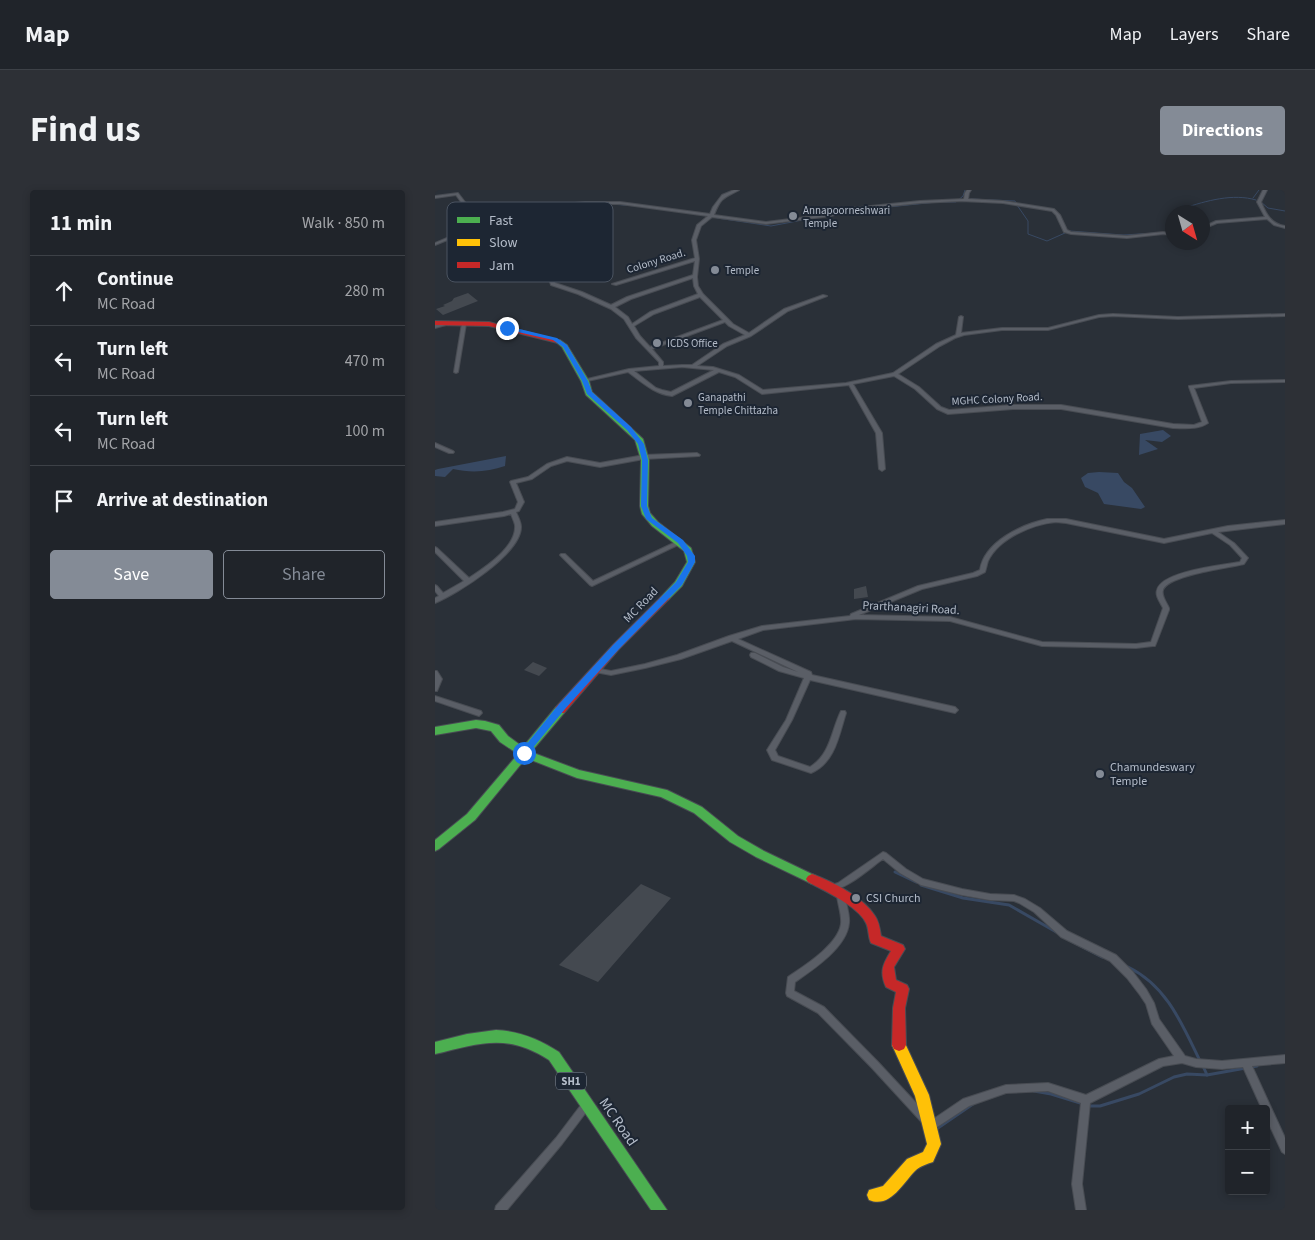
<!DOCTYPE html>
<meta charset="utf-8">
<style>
:root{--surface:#20242a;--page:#2d3036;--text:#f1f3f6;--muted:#a2a4a8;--line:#3d4147;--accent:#848b96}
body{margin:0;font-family:"Source Sans 3",sans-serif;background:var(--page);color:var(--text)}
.controls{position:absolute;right:15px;bottom:15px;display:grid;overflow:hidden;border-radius:5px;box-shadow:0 2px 8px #0003}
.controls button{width:45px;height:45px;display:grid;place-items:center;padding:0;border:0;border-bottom:1px solid var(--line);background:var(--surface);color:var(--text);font:25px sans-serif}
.compass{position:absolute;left:730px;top:15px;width:45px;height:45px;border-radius:50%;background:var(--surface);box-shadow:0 2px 8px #0003;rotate:143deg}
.stop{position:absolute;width:15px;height:15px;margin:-11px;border:4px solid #1a73e8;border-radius:50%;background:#fff}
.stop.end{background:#1a73e8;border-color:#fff;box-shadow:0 1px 5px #0008}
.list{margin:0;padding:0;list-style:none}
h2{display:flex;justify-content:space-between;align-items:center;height:65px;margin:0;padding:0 20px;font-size:21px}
h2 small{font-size:16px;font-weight:400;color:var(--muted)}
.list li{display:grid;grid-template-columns:32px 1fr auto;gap:15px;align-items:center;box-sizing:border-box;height:70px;padding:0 20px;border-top:1px solid var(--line)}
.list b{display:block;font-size:19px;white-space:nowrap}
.list p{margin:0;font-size:16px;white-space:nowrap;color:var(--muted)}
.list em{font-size:16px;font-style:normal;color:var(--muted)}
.actions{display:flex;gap:10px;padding:15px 20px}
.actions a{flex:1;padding:11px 0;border:1px solid var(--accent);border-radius:5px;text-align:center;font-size:18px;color:var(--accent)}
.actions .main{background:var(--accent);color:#fff}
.icon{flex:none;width:28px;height:28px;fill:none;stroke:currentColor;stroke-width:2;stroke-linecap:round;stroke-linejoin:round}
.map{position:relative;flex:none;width:850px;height:1020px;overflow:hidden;border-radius:5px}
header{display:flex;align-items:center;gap:30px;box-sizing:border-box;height:70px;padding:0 25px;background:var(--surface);border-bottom:1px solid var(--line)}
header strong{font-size:24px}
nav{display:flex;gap:28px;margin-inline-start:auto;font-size:18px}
.intro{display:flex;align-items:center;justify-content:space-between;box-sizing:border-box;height:120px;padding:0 30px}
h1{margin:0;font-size:35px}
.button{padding:12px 22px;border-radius:5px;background:var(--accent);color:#fff;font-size:18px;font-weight:700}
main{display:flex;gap:30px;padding:0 30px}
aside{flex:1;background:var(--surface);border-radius:5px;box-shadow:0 2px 8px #0003}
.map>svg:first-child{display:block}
.water{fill:#384963}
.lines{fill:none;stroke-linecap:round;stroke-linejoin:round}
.stream-far1{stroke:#384963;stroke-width:1}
.stream{stroke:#384963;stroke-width:3}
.building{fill:#444950}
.street-casing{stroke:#484c53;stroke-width:2}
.fast-casing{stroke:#484c53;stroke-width:2}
.slow-casing{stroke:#484c53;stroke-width:2}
.jam-casing{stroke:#484c53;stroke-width:2}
.street{fill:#5a5e66;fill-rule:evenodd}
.fast{fill:#4caf50;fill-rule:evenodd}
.slow{fill:#ffc107;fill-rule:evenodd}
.jam{fill:#c62828;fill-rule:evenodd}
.route{fill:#1a73e8}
.poi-dot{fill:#848b96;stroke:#1d2633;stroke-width:2}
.labels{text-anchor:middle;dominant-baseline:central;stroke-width:4;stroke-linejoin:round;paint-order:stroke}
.far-poi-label{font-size:11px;fill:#b4bcc9;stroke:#1d2633;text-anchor:start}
.far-street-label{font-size:11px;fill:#b4bcc9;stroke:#1d2633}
.shield{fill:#1d2633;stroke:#878f9c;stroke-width:1}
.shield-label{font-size:11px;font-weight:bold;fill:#b4bcc9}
.street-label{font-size:12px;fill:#b4bcc9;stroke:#1d2633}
.poi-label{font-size:12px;fill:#b4bcc9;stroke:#1d2633;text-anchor:start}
.near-street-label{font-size:15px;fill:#b4bcc9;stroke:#1d2633}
.key{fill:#1d2633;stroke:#4a5360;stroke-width:1}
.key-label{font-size:14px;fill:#b4bcc9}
</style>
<header>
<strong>Map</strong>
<nav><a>Map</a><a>Layers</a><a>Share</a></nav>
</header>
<div class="intro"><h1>Find us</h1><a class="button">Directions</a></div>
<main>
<aside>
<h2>11 min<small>Walk · 850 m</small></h2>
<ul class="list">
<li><svg class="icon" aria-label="ahead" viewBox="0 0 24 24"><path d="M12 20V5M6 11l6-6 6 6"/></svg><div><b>Continue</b><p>MC Road</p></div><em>280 m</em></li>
<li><svg class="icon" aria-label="left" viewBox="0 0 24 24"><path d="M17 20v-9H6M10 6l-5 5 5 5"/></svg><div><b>Turn left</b><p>MC Road</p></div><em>470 m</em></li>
<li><svg class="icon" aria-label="left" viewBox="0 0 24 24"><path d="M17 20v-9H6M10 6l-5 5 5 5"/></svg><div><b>Turn left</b><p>MC Road</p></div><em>100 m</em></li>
<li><svg class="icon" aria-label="arrive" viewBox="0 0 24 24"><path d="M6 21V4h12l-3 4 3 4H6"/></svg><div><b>Arrive at destination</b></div></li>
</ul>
<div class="actions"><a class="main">Save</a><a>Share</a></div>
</aside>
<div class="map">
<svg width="850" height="1020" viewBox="0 0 850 1020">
<rect width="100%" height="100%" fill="#2a3038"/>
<!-- water -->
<g class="water">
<polygon points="728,240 736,246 727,252 710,250 723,259 704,265 705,244"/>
<path d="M 71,266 L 70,276 C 53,282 36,283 18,279 L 10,287 L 0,286 L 0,280 L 3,279 Z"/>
<polygon points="664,282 683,283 689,292 697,298 710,317 706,319 669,314 663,303 650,297 646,288 653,283"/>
</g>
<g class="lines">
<!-- stream-far1 -->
<g class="stream-far1">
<polyline points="818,8 824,0"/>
<polyline points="536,9 580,11 581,13"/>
<polyline points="826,12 833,18 850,21"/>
<polyline points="175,14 202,16"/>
<polyline points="143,15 157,14"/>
<polyline points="582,15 593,31 593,44 612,51 630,43"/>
<polyline points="225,19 274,26"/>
<path d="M 752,22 L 749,18 C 771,11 798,3 821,10"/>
<polyline points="282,28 336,36 415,21 502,12 521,12 528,6 530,0"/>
<polyline points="69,30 135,15"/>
<polyline points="38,39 57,34"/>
<polyline points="635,41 688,45 738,42"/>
<polyline points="0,55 8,52"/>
</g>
<!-- stream -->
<g class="stream">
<polyline points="460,682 481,692"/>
<polyline points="486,695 528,708 574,715 623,743"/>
<polyline points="634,750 667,767"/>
<path d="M 693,777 C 732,796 747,834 765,871"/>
<polyline points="768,876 772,885"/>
<polyline points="599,901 616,904 655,916 665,916 704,904 739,887 752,884 772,885 822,876"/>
<polyline points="500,940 538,914"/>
</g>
</g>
<!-- building -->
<g class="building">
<polygon points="33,103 43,111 8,125 1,119 10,116 8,115 17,111 19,108"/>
<polygon points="431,396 433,407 419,409 419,399"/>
<polygon points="98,472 112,478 104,486 89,480"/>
<polygon points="206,694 236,708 163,792 124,775"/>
</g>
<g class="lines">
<defs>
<g id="street">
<path d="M 299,0 L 304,0 C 289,8 286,7 279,25 L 331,32 L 396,24 L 416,18 L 485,11 L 529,9 L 530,3 L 532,0 L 536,0 L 534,3 L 533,9 L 568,11 L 619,19 L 625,25 L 632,40 L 636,42 L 692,46 L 728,42 L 738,43 L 738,45 L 728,44 L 692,48 L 636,44 L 629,42 L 621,25 L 617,21 L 568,13 L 526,11 L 485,13 L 416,20 L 396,26 L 331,34 L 277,27 L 266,36 L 261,50 L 264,69 L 262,87 L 263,96 L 268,104 L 298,134 L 314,143 L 349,119 L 388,105 L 392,106 L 353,121 L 316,146 L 292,156 L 262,176 L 278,177 L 304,185 L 328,200 L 411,193 L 458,183 L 501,154 L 521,145 L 524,127 L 526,126 L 528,127 L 526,143 L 567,138 L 613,138 L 664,125 L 678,124 L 743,127 L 850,124 L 850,126 L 743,129 L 678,126 L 664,127 L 613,140 L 567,140 L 529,145 L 520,148 L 505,156 L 463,184 L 484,197 L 506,217 L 514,220 L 578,215 L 626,215 L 738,234 L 759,235 L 767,232 L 754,197 L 754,196 L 796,191 L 850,190 L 850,192 L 796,193 L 759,198 L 773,233 C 763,240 750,238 738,238 L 626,219 L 578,219 L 513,224 L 502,219 L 480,199 L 459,186 L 418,194 L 447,243 L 450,279 L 447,281 L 444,279 L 441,243 L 414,195 L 327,204 L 300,187 L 284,182 L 237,206 C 219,204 207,192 193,182 L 148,192 L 148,190 L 194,179 L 224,176 L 224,172 L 201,148 L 189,129 L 176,119 L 143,104 L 116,95 L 110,78 L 124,71 L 112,65 L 126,56 L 55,34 L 44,37 L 0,55 L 0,53 L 40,36 L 29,27 L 29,16 L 21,5 L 0,8 L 0,6 L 23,3 L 33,16 L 33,27 L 44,35 L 118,15 L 150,12 L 185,12 L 275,24 L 278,17 L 287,5 ZM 150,14 L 185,14 L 273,26 L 262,35 L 257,50 L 260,68 L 177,94 L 181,95 L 260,71 L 258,85 L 192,107 L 176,115 L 147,102 L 120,93 L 114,79 L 129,72 L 154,69 L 155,69 L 155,67 L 128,70 L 117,65 L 130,57 L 130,55 L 60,33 L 118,17 ZM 258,88 L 259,96 L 263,104 L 215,122 L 197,134 L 193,127 L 180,117 L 196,109 ZM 265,107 L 288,130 L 215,157 L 205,146 L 199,136 L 219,124 ZM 290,132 L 294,136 L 310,145 L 288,154 L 257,175 L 247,175 L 228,176 L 228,172 L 217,159 ZM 247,177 L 279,180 L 236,202 L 227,200 L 221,198 L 199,181 Z"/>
<path d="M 828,0 L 832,0 L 826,12 C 831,24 836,34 850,36 L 850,38 L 839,35 L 832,29 L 782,33 L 768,39 L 768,37 L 781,31 L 830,27 L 822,12 Z"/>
<polygon points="9,133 11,134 11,135 0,138 0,135"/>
<polygon points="27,133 31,134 23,182 21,183 19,182"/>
<polygon points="0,253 18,261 19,262 18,263 14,263 0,257"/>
<path d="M 262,263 L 265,265 L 264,266 L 209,269 L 165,277 L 132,271 L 116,276 L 97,289 L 81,293 L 89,312 L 84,321 L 81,322 C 83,327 86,332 86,337 C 86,364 22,404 0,413 L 0,408 L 4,406 L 0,401 L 0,395 L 2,396 L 8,403 L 29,391 L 0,362 L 0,357 L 2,358 L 34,388 C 49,378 82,357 80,335 C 79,331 77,327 76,324 L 69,326 L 0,336 L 0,332 L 68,322 L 80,319 L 83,312 L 75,292 L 76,291 L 93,287 L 112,274 L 132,267 L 165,273 L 209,265 Z"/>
<path d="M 612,329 L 631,329 L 729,349 L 793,336 L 850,330 L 850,334 L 783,342 L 799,353 L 813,368 L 809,374 C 794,378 733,385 728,400 C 726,406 732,413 734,418 L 734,420 L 722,451 L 720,456 L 718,456 L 701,458 L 607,456 L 515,431 L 421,429 L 328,440 L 303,449 L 376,482 L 377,485 L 520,517 L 523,520 L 520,523 L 375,490 L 357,530 L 340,560 L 343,566 L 375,577 C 396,564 396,541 406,521 L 410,521 L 411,523 C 404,545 400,573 376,583 L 337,570 L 332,560 L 351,530 L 369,488 L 344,481 L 316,467 L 315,465 L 316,463 L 320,463 L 348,477 L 363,482 L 297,451 L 246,469 L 210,478 L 176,485 L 160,482 L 157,480 L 160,478 L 176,481 L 210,474 L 242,465 L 294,446 L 327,436 L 415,426 L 416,424 L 483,396 L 538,383 L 545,380 C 549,352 587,334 612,329 ZM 621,332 L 631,333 L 729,353 L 777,343 L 795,355 L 807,368 L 805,372 C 788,375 727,381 722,400 C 720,406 725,412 728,418 L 716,452 L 701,454 L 607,452 L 515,427 L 424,425 L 487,399 L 542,386 L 550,382 C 551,379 552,374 553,371 C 564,348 598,334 621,332 Z"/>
<polygon points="245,350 248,352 247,353 157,396 155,395 125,365 126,364 130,364 158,391"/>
<polygon points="0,481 2,481 7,489 2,501 0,501"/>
<polygon points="0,506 46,521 47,523 44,526 0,511"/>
<path d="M 448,662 L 451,663 L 471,679 L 488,689 L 527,699 L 555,704 L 579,705 L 590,709 L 605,718 L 632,741 L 681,765 L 698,782 L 711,799 L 719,813 L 724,829 L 750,866 L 761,869 L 787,871 L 850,865 L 850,873 L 817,876 L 850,948 L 850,964 L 847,962 L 831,928 L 831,919 L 827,919 L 808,877 L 787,879 L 761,877 L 747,873 L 728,876 L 655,913 L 647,994 L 651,1020 L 641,1020 L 637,994 L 646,913 L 613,901 L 571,903 L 534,916 L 499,939 L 496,941 L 493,939 L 437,878 L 383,823 L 352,806 L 351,803 L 353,787 C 369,776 403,755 406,734 C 407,725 403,715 402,706 L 403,704 L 406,703 L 409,704 L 410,706 C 411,715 415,724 414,733 C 412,757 379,779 360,792 L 359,801 L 389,817 L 443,872 L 497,930 L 528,909 L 571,895 L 613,893 L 651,905 L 724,869 L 739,866 L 717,834 L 711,814 L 705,805 L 692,788 L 675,771 L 626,747 L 599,722 L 584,713 L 579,711 L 555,710 L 527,705 L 486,695 L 465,683 L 448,669 C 435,678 408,703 393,700 L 392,698 L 393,696 L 403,693 Z"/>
<polygon points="152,909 155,911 157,914 155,917 127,954 72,1020 60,1020 61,1016 121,948 149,911"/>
</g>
<g id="fast">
<polygon points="121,150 125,150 132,155 154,191 157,202 208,249 214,270 213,316 215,323 223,332 256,358 260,372 247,396 233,410 227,410 225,408 240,392 252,372 249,361 217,336 207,324 205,316 206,270 200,250 151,205 146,191 127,157 120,151"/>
<polygon points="125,516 129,517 130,520 129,523 96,562 144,580 232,600 267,617 303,646 329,661 381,686 383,689 381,692 377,694 373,692 321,667 295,652 259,623 226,607 142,588 91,568 40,630 4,659 0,661 0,650 32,624 83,564 65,552 56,541 41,538 0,545 0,537 41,530 50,531 64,535 73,546 88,557 121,517"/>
<path d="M 61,840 C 85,841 104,849 124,862 L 232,1020 L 216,1020 L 114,870 C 72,843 46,853 0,864 L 0,852 L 32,844 Z"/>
</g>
<path id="slow" d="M 464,849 L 469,851 L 494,905 L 506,954 L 498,972 C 492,974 485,976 480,981 C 468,993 455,1019 434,1010 L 432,1005 L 434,1000 L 448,996 L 472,969 L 488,962 L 492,954 L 480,906 L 457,855 L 459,851 Z"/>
<g id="jam">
<polygon points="0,131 54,132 126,151 123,153 54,136 0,135"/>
<polygon points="230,405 235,408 184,459 129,523 121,523 120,520 121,517 178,455 227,406"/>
<path d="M 377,684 C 398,692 428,707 440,726 C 444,732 445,739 446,746 L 468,755 L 470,759 L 459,777 L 461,790 L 472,795 L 474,799 L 470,818 L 471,855 L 469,859 L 464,861 L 459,859 L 457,855 L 458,818 L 461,802 L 451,797 C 444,782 448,774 456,761 L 436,753 C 433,747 434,739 431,733 C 423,716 390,701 373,692 L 371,689 L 373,686 Z"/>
</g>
</defs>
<!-- street casing -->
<use href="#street" class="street-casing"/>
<!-- fast casing -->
<use href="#fast" class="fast-casing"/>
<!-- slow casing -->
<use href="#slow" class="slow-casing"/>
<!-- jam casing -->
<use href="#jam" class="jam-casing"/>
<!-- street -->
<use href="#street" class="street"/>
<!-- fast -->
<use href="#fast" class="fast"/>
<!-- slow -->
<use href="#slow" class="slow"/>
<!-- jam -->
<use href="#jam" class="jam"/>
</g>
<!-- route -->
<polygon class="route" points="72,136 122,148 132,155 153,191 157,202 196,237 209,254 213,270 212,316 217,328 248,350 260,366 260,372 247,395 184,459 130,519 92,565 89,566 84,563 86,561 124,514 178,455 241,392 253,372 252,366 243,353 211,329 206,316 207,270 203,254 192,240 152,204 147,191 128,157 118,150 70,139"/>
<!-- markers -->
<g class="poi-dot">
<circle cx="358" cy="26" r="5"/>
<circle cx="280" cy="80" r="5"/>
<circle cx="222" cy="153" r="5"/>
<circle cx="253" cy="213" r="5"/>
<circle cx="665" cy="584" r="5"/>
<circle cx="421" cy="708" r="5"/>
</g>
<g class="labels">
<!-- far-poi labels -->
<g class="far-poi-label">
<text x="368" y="20">Annapoorneshwari<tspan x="368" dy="13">Temple</tspan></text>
<text x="290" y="80">Temple</text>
<text x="232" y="153">ICDS Office</text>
<text x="263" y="207">Ganapathi<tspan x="263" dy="13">Temple Chittazha</tspan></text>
</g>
<!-- far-street labels -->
<g class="far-street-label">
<text transform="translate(221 71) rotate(-17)">Colony Road.</text>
<text transform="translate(562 209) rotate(-3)">MGHC Colony Road.</text>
</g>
<!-- shield labels -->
<rect class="shield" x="121" y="882.5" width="30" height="17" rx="4"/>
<g class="shield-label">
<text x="136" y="891">SH1</text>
</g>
<!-- street labels -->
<g class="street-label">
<text transform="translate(206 415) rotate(-46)">MC Road</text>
<text transform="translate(476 418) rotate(3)">Prarthanagiri Road.</text>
</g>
<!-- poi labels -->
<g class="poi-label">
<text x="675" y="577">Chamundeswary<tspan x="675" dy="14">Temple</tspan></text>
<text x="431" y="708">CSI Church</text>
</g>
<!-- near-street labels -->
<g class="near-street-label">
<text transform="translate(183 932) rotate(55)">MC Road</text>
</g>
</g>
<!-- legend -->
<rect x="12" y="12" width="166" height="80" rx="8" class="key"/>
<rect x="22" y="27" width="23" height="6" fill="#4caf50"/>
<rect x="22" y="49" width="23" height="7" fill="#ffc107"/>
<rect x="22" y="72" width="23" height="6" fill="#c62828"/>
<g class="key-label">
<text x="54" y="35">Fast</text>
<text x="54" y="57">Slow</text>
<text x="54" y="80">Jam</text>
</g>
</svg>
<div class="controls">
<button>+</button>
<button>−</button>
</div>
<svg class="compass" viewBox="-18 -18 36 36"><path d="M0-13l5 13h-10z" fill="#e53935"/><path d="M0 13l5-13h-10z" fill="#a2a4a8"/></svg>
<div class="stop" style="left:89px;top:563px"></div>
<div class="stop end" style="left:72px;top:138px"></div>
</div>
</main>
